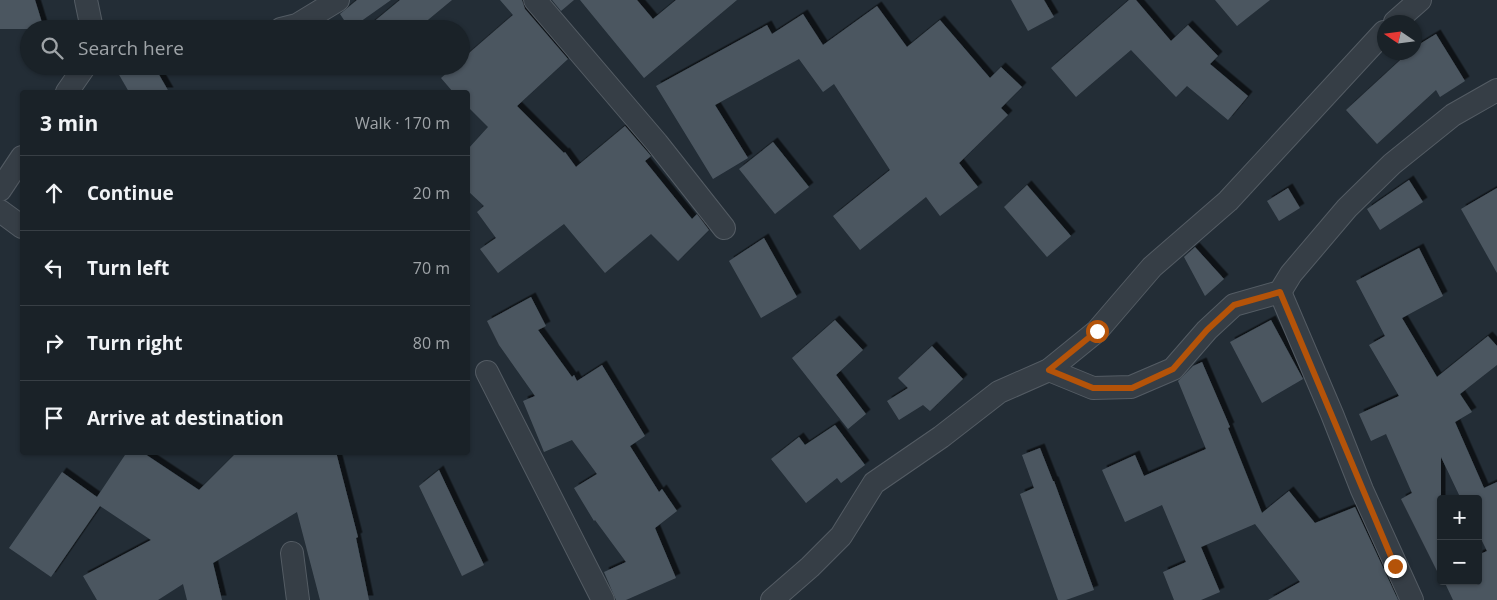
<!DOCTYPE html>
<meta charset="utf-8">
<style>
:root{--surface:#1a2228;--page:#272f34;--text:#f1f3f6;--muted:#9fa4a8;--line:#383f45}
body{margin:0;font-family:"Open Sans",sans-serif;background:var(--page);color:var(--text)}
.controls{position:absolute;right:15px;bottom:15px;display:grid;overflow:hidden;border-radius:5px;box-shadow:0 1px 4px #0004}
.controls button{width:45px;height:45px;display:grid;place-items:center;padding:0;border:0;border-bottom:1px solid var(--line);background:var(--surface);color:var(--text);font:25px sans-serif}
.compass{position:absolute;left:1377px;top:15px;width:45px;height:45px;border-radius:50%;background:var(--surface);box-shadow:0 1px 4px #0004;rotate:283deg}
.stop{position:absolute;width:15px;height:15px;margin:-11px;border:4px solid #b45309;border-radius:50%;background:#fff}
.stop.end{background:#b45309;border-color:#fff;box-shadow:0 1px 5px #0008}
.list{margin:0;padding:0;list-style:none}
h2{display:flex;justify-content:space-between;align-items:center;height:65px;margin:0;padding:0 20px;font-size:21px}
h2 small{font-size:16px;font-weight:400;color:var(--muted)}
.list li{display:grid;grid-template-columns:32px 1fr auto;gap:15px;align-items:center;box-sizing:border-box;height:75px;padding:0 20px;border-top:1px solid var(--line)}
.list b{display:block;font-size:19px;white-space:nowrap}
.list em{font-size:16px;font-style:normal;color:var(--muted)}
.icon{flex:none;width:28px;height:28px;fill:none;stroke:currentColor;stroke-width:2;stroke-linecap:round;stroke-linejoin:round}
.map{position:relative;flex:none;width:1497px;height:600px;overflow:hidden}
.search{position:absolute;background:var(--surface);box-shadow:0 1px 4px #0004;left:20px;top:20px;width:450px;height:55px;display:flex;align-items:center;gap:12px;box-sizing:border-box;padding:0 18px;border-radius:28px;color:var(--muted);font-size:19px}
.panel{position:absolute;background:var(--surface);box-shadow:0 1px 4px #0004;left:20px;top:90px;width:450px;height:365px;border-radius:5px}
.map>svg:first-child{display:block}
.building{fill:#4c5761;filter:url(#shadow)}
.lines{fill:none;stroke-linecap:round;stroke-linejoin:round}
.minor-casing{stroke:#545c64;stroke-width:24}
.minor{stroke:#363e46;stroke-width:22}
.route{stroke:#b45309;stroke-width:6}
</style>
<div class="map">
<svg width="1497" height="600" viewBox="0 0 1497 600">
<defs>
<filter id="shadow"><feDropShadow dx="4.5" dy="-4.5" stdDeviation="0" flood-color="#0009"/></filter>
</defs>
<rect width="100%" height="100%" fill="#232d36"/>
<!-- building -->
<g class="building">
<polygon points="0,0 35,0 44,29 0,29"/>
<polygon points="357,0 391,0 350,29 340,14"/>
<polygon points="400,0 452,0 417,29 365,29"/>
<polygon points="500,0 522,0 525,9 568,59 517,106 564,153 565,152 576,167 625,126 651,156 645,161 692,219 697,214 709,230 678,261 651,234 605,273 564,224 498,273 480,249 496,238 477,212 484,206 468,191 468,149 488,127 468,107 468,92 453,92 441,78 455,66 461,66 461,60 513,15"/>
<polygon points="552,0 574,0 561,11"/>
<polygon points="580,0 637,0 653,19 676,0 737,0 644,78"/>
<polygon points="1011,0 1044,0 1054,17 1028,31"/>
<polygon points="1129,0 1136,0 1171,41 1188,25 1218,56 1210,64 1248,96 1228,120 1187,86 1176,97 1131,50 1076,97 1051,68"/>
<polygon points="1215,0 1270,0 1237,26"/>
<polygon points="877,6 907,47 940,20 990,78 1001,67 1022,87 1001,108 1008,115 959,163 978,187 940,216 926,197 860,250 833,216 890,170 834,84 823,92 799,59 715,105 748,158 713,179 656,86 767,25 772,34 803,14 823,45"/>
<polygon points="1436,34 1465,81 1440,97 1436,90 1377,144 1346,110 1409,52 1414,52 1414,48 1418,45"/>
<polygon points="114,66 154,66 169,92 129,92"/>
<polygon points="773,142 809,187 775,214 739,169"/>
<polygon points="1409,180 1423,202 1380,230 1367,209"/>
<polygon points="1027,185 1071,236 1047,257 1004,207"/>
<polygon points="1288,188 1300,208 1279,221 1267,201"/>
<polygon points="1497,188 1497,273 1461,209"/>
<polygon points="764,238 797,297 761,318 729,261"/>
<polygon points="1195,247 1224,279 1205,296 1184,257"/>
<polygon points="1419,248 1443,296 1402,318 1437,377 1488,336 1497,346 1497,365 1460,394 1472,412 1455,422 1484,488 1497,482 1497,600 1453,600 1444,581 1478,581 1478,555 1487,551 1478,533 1478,499 1461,499 1441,457 1441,579 1401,499 1412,493 1386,434 1371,441 1359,414 1399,396 1369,345 1385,336 1356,281"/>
<polygon points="531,297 546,326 538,330 572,377 574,375 577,381 602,365 645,436 630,446 659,492 662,489 677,511 655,528 676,578 626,600 616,600 604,572 626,562 595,520 594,521 574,488 597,474 572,440 544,452 523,401 535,396 499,345 487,321"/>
<polygon points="835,320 863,350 836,375 866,414 848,429 792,358"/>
<polygon points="1271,320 1303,379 1262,403 1230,342"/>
<polygon points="932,346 963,379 930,411 923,405 899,420 887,401 908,388 898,378"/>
<polygon points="1202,362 1230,427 1228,428 1262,513 1289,491 1315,523 1355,507 1398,600 1268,600 1300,582 1255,524 1201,547 1220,592 1201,600 1174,600 1163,572 1186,562 1162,505 1125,522 1102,470 1135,455 1144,476 1206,449 1178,381 1193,366"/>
<polygon points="835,425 865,465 841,483 837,478 806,503 771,459 799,437 805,445"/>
<polygon points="1040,448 1053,481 1054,481 1094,590 1066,600 1058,600 1020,494 1034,488 1022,455"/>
<polygon points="127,452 142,452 199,490 237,452 336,452 358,537 356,538 369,600 320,600 297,512 213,563 222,600 187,600 183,584 158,600 97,600 83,576 151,540 100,506 51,577 9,548 62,472 97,497"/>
<polygon points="439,470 484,565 462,576 419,486"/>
</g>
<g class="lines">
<defs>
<g id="minor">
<polyline points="86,0 92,29"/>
<polyline points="535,0 657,143 724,228"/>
<polyline points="1395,22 1420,0"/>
<polyline points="281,29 297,25 338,0"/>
<polyline points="67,92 85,66"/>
<polyline points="0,190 22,157"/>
<polyline points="0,211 22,227"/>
<polyline points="1280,292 1332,414 1362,490 1412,600"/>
<polyline points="1049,370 1093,388 1131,387 1173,369 1207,330 1234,305 1280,292 1291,274 1347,208 1392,164 1453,115 1497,90"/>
<polyline points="487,372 603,600"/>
<polyline points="292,553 298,600"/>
<polyline points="772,600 810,567 841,536 874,483 941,437 999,392 1049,370 1097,331 1152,267 1228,201 1384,32"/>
</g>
</defs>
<!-- minor casing -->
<use href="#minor" class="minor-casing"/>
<!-- minor -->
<use href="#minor" class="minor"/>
</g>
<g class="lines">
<!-- route -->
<polyline class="route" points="1097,331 1049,370 1093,388 1132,388 1173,369 1207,330 1234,305 1280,292 1395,566"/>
</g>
</svg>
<div class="controls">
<button>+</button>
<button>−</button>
</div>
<svg class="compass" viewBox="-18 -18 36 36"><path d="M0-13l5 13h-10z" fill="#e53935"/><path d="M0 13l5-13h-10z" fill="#9fa4a8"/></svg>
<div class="stop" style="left:1097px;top:331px"></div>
<div class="stop end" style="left:1395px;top:566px"></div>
<div class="search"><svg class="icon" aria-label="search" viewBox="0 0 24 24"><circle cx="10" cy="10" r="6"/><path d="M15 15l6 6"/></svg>Search here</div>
<section class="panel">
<h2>3 min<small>Walk · 170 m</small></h2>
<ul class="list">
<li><svg class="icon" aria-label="ahead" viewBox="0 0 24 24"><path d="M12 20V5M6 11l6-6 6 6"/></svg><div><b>Continue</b></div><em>20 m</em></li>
<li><svg class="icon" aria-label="left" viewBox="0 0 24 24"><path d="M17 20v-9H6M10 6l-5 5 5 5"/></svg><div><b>Turn left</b></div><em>70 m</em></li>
<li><svg class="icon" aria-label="right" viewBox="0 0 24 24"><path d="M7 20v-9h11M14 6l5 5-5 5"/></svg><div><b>Turn right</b></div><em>80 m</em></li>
<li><svg class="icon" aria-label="arrive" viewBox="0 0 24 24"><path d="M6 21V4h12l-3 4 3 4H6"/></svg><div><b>Arrive at destination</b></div></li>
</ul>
</section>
</div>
